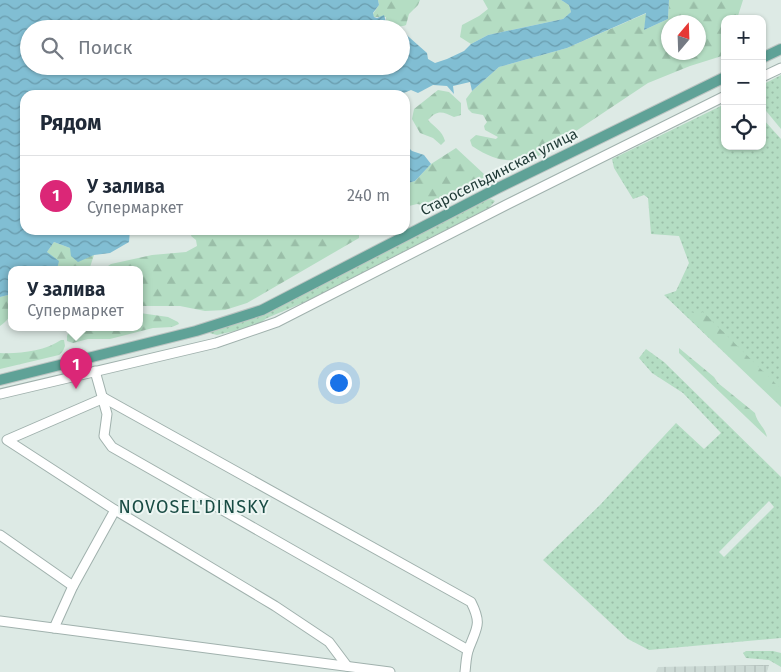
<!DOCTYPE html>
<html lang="ru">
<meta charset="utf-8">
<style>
:root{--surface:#fff;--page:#f2f2f3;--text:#1f2937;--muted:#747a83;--line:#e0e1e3;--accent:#db2777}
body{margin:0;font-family:"Fira Sans",sans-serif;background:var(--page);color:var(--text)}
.controls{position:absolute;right:15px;top:15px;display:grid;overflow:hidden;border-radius:10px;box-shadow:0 1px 4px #0004}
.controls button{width:45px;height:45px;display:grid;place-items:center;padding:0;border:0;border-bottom:1px solid var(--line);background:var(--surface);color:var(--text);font:25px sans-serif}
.compass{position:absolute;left:661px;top:15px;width:45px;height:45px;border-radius:50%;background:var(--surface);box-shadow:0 1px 4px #0004;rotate:19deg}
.you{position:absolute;left:338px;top:382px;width:18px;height:18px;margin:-12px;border:4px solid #fff;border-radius:50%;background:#1a73e8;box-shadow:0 0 0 8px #1a73e833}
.badge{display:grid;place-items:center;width:32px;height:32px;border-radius:50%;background:var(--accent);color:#fff;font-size:16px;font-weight:700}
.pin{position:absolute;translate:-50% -41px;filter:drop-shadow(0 1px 2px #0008)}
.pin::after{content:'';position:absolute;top:26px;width:18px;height:15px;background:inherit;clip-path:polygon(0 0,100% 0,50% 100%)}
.popup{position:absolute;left:8px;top:266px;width:135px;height:65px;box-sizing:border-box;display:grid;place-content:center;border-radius:10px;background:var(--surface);filter:drop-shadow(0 1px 4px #0005);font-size:16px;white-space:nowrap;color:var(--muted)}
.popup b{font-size:19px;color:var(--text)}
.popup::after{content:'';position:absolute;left:50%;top:100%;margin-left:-10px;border:10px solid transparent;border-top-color:var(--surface)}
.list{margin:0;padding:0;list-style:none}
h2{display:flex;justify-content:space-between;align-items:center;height:65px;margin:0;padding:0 20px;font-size:21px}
h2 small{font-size:16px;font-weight:400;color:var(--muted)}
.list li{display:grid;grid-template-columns:32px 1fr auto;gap:15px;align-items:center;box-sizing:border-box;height:80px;padding:0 20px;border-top:1px solid var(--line)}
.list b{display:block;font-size:19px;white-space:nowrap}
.list p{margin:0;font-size:16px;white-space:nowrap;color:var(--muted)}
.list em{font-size:16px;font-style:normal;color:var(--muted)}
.icon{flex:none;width:28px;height:28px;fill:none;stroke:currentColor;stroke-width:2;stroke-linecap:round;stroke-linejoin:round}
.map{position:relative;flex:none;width:781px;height:672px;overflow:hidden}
.search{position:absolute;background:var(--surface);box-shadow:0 1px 4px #0004;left:20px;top:20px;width:390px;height:55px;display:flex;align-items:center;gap:12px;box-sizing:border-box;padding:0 18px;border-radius:28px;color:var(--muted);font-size:19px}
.panel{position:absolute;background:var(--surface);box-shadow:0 1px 4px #0004;left:20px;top:90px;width:390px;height:145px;border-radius:15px}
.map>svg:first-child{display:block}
.industrial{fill:url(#industrial-grid)}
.grass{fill:url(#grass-dots);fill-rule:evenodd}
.forest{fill:url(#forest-firs);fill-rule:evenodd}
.water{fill:url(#water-waves)}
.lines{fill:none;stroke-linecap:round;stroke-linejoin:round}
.minor-casing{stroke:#a0b1ad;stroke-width:11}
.major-casing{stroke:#bcc4c2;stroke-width:12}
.minor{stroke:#fff;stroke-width:9}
.major{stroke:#5fa297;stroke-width:10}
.labels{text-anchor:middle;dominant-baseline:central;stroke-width:4;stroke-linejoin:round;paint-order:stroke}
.street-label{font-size:15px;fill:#1e3935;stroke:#edf6f3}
.quarter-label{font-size:18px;letter-spacing:1px;fill:#194c44;stroke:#edf6f3}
</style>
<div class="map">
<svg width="781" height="672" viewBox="0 0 781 672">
<defs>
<pattern id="industrial-grid" width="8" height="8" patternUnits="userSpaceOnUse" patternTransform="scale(1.25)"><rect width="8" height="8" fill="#cbd9d4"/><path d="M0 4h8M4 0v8" fill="none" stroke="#aebbb7"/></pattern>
<pattern id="grass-dots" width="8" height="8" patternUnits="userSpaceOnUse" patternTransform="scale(1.25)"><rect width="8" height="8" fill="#b4ddc3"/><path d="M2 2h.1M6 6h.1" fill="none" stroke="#9abea8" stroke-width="1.8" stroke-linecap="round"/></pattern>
<pattern id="forest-firs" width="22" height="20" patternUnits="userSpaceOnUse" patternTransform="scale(1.25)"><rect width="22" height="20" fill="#b4ddc3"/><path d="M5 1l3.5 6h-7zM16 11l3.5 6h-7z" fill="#9abea8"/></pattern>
<pattern id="water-waves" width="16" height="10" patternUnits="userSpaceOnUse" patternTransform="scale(1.25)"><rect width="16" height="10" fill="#81bed3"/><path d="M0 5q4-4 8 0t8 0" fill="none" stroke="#699bac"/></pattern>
</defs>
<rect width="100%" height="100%" fill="#ddeae5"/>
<!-- industrial -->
<polygon class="industrial" points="769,665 767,672 656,672 658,667"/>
<!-- grass -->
<g class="grass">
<polygon points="781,75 781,129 762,106 762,85"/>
<polygon points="725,104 725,146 762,146 762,118 781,139 781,407 664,295 676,291 689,263 679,236 651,234 648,198 644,195 633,199 614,168 612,159"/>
<polygon points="491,199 495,201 489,208 307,301 267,318 256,326 217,335 209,333 212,330 260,315 485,200"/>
<path d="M 646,349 L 664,362 L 781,477 L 781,638 L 649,650 L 628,639 L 543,560 L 600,505 L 676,423 L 704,449 L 721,433 L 683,393 L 652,373 L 639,358 ZM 769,501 L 774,507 L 724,557 L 719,552 Z"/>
<polygon points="746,651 773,651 781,653 781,667 769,660 746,658 743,653"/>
</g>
<!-- forest -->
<g class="forest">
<path d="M 378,0 L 420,0 L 418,5 L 409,14 L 406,25 C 399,28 392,26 386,22 L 386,17 L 374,17 L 373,14 L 379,5 Z"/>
<polygon points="483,0 561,0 569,5 571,12 563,19 488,35 471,44 460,37 462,25 479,16 488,9"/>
<path d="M 669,0 L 743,0 L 737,19 L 725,19 L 725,55 L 690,66 L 648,83 L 537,157 C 508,163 497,162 472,146 L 470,140 L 476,135 L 496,139 L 498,137 L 485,130 L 484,126 L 487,122 L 483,115 L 472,113 L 468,109 L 466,99 L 472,91 L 499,67 L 567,48 L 647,13 L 644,30 L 668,19 ZM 668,22 L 698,22 L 698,52 L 668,52 Z"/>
<path d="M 438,90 L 449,92 L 461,103 L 461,115 L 454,117 C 442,111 437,110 428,120 C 435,128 442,130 445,141 L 441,145 L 433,138 L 420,133 L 412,119 L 414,109 Z"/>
<polygon points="456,148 484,174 483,181 446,201 429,206 417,204 405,207 405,184 415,181 431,164"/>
<polygon points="276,230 359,230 359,238 247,303 225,310 205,311 180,306 140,306 140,270 102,270 111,264 152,255 186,252 197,246 196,240 191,236 192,233 261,233"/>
<polygon points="54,242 70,248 78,261 94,255 89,270 54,270 57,269 47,252"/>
<path d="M 12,294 C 12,310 14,316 0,326 L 0,297 Z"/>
<polygon points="687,311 698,314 703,312 781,389 781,406 685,314"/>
<polygon points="140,313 168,317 178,322 179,324 172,327 153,328 110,339 88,339 73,343 67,341 67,336 69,331 80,328 140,328"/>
<path d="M 61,340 L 64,340 L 65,346 L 63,351 L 59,355 L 0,369 L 0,353 C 19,354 45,351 61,340 Z"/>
<path d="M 679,348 L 714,377 L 718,383 L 755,413 C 757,423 765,427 767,437 L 679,353 Z"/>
</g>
<!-- water -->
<g class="water">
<polygon points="0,0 378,0 379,5 373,13 374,17 377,18 384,15 386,22 398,29 29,29 29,66 401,66 401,30 427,53 428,59 435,63 447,59 464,51 471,44 488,35 563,19 571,12 569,5 561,0 669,0 668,19 644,30 646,13 567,48 499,67 472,91 470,82 453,86 454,94 447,86 433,85 418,93 411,90 399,95 25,95 25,230 130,230 129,242 110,253 94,255 78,262 71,256 70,248 54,242 47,252 59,261 57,269 12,270 12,294 0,297"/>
<polygon points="405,137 410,141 409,148 412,151 424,155 431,164 415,181 405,184"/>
</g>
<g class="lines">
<defs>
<g id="minor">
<polyline points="762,77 781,68"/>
<polyline points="95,371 107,414 104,436 112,447 468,650"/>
<polyline points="0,394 216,343 277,322 508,204 725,96"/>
<polyline points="104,398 7,440 115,510 275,606 329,642 347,666"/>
<path d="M 104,398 L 471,602 C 482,624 477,627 469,648 C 466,655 466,664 465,672"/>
<polyline points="0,535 73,586"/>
<polyline points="0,621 390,672"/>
<polyline points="54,628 73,586 115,510"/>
</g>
<g id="major">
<polyline points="762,58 781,49"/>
<polyline points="0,380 196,331 262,310 498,188 725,77"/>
</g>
</defs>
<!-- minor casing -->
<use href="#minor" class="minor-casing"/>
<!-- major casing -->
<use href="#major" class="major-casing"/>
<!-- minor -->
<use href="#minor" class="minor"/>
<!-- major -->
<use href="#major" class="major"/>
</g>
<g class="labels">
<!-- street labels -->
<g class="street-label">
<text transform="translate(499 172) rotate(-27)">Старосельдинская улица</text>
</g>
<!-- quarter labels -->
<g class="quarter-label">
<text x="194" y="507">NOVOSEL'DINSKY</text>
</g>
</g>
</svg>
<div class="controls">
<button>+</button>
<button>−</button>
<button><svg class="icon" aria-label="locate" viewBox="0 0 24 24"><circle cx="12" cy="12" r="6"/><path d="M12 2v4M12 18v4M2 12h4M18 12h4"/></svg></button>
</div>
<svg class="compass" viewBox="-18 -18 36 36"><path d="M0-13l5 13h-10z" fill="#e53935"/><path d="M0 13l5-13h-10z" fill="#747a83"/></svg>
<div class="you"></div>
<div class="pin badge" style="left:76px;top:389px">1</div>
<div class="popup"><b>У залива</b>Супермаркет</div>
<div class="search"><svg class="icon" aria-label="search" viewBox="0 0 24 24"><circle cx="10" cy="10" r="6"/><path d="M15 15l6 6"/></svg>Поиск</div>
<section class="panel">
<h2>Рядом<small></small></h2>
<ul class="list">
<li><span class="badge">1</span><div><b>У залива</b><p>Супермаркет</p></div><em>240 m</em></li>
</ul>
</section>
</div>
